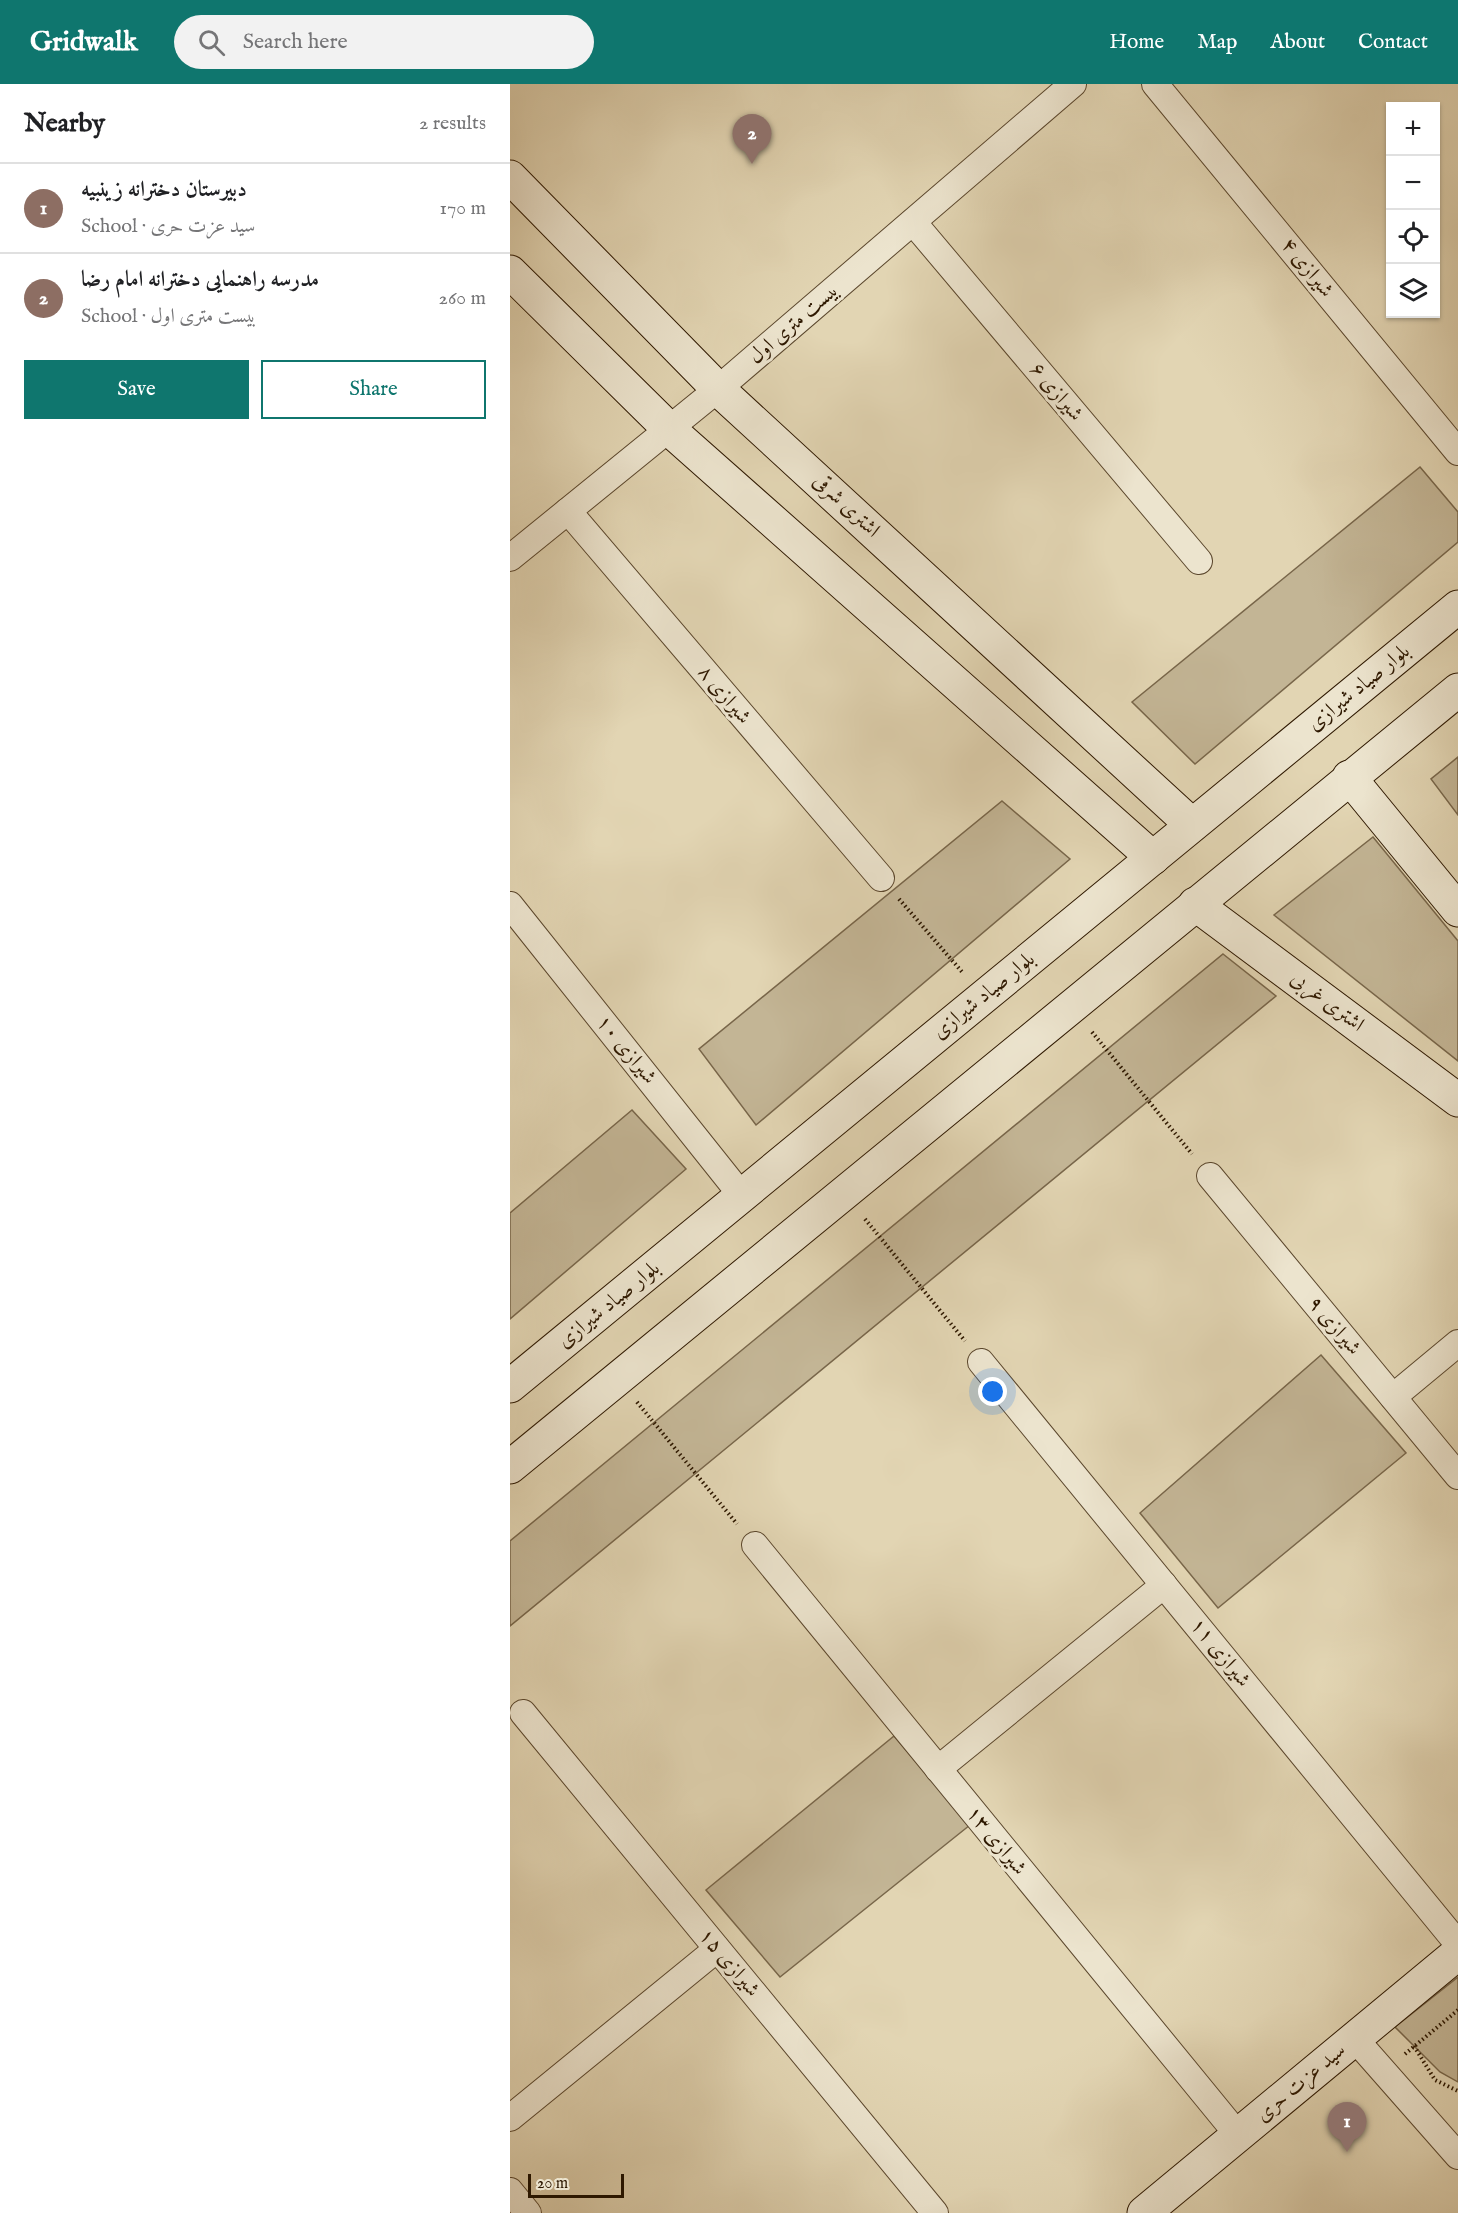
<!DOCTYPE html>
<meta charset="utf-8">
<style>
:root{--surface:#fff;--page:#f2f2f2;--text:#202124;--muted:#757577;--line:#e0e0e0;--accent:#0f766e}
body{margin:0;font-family:"IM FELL English",Amiri,serif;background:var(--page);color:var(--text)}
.controls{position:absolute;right:18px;top:18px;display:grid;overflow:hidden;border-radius:0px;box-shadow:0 2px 4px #0004}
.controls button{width:54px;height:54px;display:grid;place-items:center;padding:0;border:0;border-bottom:2px solid var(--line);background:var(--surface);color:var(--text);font:30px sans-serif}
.scale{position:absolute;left:18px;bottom:15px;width:96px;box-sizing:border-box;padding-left:6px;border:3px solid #2e1800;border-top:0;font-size:16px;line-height:21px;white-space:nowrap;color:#2e1800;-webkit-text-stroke:4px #ece4ce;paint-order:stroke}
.you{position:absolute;left:483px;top:1308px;width:21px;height:21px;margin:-15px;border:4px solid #fff;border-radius:50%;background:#1a73e8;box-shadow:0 0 0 9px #1a73e833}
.badge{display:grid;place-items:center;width:39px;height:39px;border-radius:50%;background:var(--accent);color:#fff;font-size:20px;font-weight:700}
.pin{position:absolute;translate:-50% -50px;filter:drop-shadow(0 2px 3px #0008)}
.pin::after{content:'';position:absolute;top:32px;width:21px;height:18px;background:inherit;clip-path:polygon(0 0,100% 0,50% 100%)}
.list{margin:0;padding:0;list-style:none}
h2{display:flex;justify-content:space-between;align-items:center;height:78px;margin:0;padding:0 24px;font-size:26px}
h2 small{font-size:20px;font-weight:400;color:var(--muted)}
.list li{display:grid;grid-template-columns:39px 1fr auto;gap:18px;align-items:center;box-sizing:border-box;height:90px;padding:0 24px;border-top:2px solid var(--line)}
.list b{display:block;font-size:22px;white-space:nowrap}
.list p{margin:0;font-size:20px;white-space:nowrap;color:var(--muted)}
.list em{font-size:20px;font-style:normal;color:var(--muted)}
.actions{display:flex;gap:12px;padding:18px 24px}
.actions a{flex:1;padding:14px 0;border:2px solid var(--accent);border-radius:0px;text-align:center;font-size:21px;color:var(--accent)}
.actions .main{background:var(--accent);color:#fff}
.icon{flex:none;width:33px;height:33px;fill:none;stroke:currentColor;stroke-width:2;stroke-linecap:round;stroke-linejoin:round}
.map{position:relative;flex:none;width:948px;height:2129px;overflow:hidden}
header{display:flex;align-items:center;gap:36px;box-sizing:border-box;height:84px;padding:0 30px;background:var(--accent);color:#fff}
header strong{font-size:28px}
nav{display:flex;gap:33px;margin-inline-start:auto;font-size:21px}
.search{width:420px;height:54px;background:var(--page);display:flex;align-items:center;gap:15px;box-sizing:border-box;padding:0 21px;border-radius:33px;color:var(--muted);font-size:22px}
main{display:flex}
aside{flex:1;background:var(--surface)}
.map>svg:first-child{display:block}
.green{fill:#c3b595;stroke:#78664a;stroke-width:1.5}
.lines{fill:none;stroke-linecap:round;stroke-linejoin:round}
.street-casing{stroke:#5b472d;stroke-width:28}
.secondary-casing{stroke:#2e1800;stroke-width:35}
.path{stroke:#2e1800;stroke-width:4;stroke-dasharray:1.5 3;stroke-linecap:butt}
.street{stroke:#ece4ce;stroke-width:26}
.secondary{stroke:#ece4ce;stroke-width:33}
.labels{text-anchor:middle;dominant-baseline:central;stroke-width:6;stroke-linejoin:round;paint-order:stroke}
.street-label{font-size:21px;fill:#2e1800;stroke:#ece4ce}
</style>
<header>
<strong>Gridwalk</strong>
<div class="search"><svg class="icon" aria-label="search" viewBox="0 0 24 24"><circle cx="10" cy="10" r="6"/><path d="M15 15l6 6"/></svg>Search here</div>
<nav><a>Home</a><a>Map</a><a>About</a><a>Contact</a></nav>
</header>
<main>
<aside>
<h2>Nearby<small>2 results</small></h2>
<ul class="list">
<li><span class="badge" style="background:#8d6e63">1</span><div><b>دبیرستان دخترانه زینبیه</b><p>School · سید عزت حری</p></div><em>170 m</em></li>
<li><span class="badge" style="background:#8d6e63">2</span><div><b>مدرسه راهنمایی دخترانه امام رضا</b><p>School · بیست متری اول</p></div><em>260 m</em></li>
</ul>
<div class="actions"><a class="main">Save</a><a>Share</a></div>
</aside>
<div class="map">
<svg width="948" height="2129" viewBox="0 0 948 2129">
<rect width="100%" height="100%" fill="#e2d5b3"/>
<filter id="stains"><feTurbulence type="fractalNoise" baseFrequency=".00333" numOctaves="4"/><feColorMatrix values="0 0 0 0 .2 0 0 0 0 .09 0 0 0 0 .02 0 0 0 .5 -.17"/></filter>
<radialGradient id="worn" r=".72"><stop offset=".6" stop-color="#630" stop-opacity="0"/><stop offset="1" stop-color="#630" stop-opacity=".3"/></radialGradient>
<!-- green -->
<g class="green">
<polygon points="910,383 948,428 948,458 685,680 622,618"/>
<polygon points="948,673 948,731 921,695"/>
<polygon points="492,717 560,775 246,1041 189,965"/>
<polygon points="863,753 948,857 948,977 764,831"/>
<polygon points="713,870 766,912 0,1542 0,1457"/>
<polygon points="122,1026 176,1085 0,1235 0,1129"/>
<polygon points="811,1271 896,1369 708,1524 630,1429"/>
<polygon points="384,1652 460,1741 270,1893 196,1806"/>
<polygon points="948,1893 948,1998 930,1988 885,1943"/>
</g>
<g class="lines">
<defs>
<g id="street">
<polyline points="645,0 948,368"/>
<polyline points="403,138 689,477"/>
<polyline points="58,427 371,794"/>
<polyline points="0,474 208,305 563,0"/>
<polyline points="0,821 232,1112"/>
<polyline points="700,1092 948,1392"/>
<polyline points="471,1278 948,1860"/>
<polyline points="883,1313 948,1259"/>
<polyline points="245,1461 728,2051"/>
<polyline points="13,1629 425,2129"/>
<polyline points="428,1685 654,1501"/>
<polyline points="845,1955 948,2072"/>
<polyline points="0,2034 207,1865"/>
<polyline points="0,2107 18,2129"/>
</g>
<g id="secondary">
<polyline points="0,93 208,305 682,741"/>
<polyline points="0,188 159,345 643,774"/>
<polyline points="839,693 948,826"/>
<polyline points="685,820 948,1016"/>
<polyline points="0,1302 948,523"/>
<polyline points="0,1383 948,606"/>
<polyline points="634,2129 948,1869"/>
</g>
</defs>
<!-- street casing -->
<use href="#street" class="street-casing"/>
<!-- secondary casing -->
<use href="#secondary" class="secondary-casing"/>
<!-- path -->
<g class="path">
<polyline points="389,815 453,889"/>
<polyline points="582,948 682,1070"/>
<polyline points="355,1135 455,1257"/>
<polyline points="127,1318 227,1440"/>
<polyline points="904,1962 925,1996 948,2007"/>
<polyline points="895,1970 948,1926"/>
</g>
<!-- street -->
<use href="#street" class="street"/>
<!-- secondary -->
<use href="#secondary" class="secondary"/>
</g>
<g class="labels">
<!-- street labels -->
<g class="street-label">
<text transform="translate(797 184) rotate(51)">شیرازی ۴</text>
<text transform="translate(284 240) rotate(-41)">بیست متری اول</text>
<text transform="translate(546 308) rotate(50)">شیرازی ۶</text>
<text transform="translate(336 422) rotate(43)">اشتری شرقی</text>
<text transform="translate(849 604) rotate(-39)">بلوار صیاد شیرازی</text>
<text transform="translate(214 611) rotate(50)">شیرازی ۸</text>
<text transform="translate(474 912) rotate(-39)">بلوار صیاد شیرازی</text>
<text transform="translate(817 918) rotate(37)">اشتری غربی</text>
<text transform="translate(116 966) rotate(51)">شیرازی ۱۰</text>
<text transform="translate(99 1221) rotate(-39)">بلوار صیاد شیرازی</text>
<text transform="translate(824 1242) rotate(50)">شیرازی ۹</text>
<text transform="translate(710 1569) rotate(51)">شیرازی ۱۱</text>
<text transform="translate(486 1757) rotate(51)">شیرازی ۱۳</text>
<text transform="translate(219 1879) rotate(50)">شیرازی ۱۵</text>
<text transform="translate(791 1999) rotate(-40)">سید عزت حری</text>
</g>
</g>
<rect width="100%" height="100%" filter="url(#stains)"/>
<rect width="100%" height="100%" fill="url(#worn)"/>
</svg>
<div class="controls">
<button>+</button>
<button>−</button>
<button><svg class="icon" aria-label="locate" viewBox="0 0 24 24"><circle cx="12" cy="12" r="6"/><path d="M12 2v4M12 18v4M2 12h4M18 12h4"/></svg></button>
<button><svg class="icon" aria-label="layers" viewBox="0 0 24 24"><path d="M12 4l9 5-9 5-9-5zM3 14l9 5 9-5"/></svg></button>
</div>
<div class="scale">20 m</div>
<div class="you"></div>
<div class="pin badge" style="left:837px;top:2068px;background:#8d6e63">1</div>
<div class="pin badge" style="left:242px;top:80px;background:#8d6e63">2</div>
</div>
</main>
